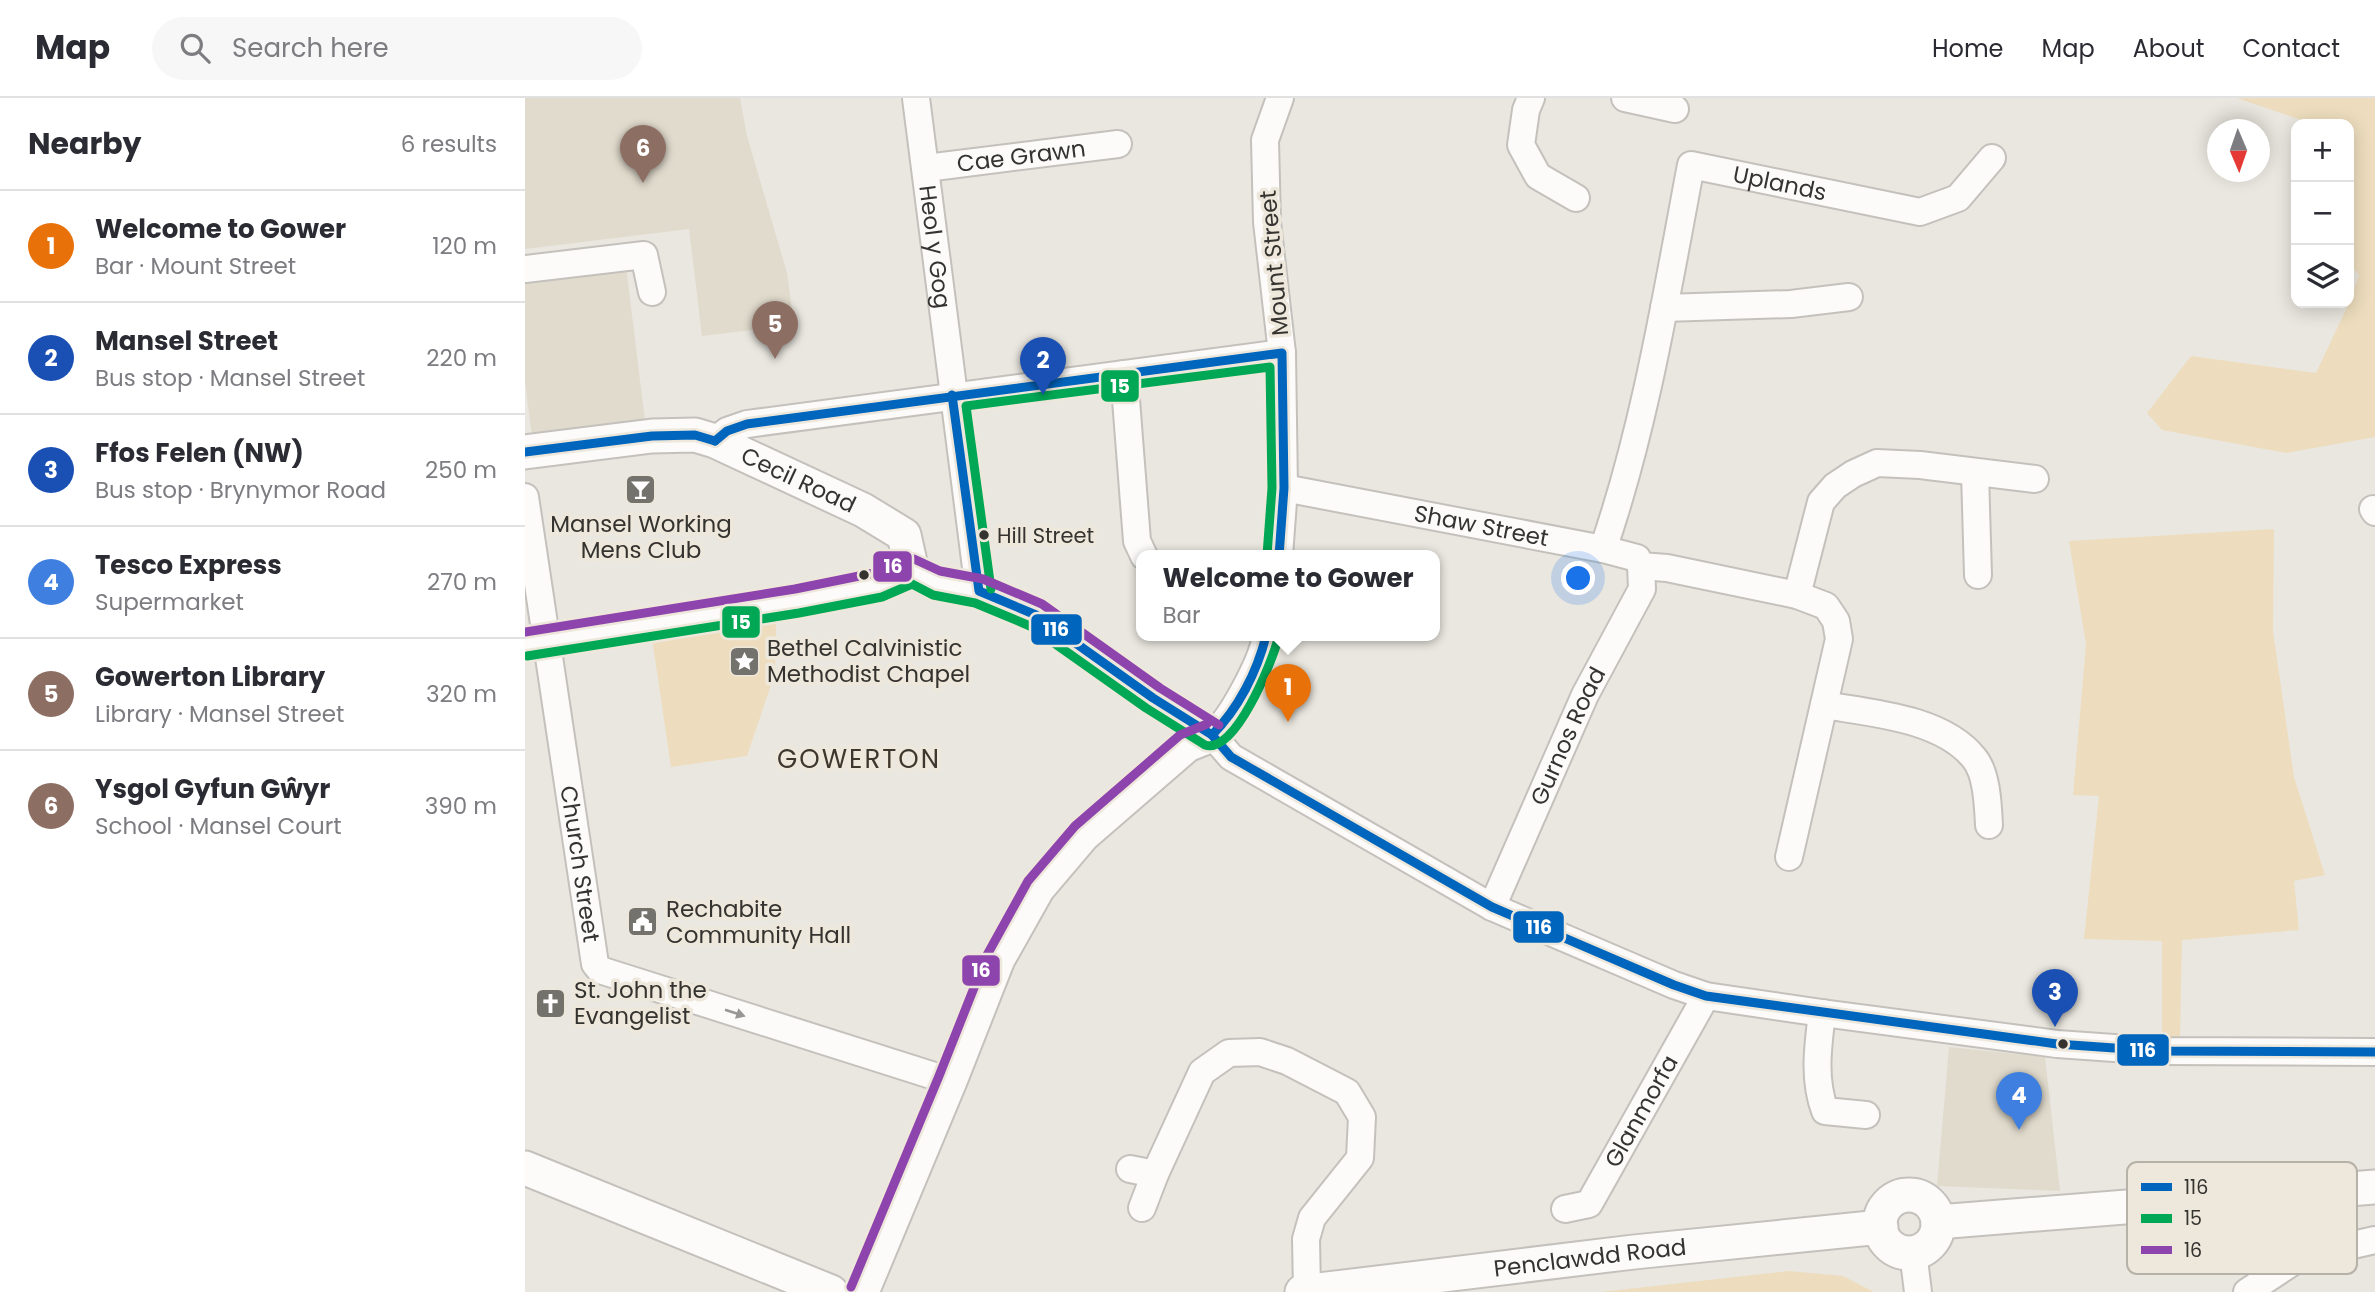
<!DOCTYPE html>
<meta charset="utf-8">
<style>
:root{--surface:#fff;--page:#f7f7f7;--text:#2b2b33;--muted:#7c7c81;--line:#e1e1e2;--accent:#1a73e8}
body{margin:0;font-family:Poppins,sans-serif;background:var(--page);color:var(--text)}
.controls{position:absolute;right:21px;top:21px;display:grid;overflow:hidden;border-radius:14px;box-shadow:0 4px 18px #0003}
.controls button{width:63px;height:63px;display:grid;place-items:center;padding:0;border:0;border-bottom:2px solid var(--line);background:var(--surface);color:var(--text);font:35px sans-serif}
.compass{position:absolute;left:1682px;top:21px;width:63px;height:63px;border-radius:50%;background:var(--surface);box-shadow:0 4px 18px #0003;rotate:178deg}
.you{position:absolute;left:1054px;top:481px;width:24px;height:24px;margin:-18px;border:5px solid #fff;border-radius:50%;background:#1a73e8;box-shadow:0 0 0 10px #1a73e833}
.badge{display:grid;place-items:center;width:46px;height:46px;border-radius:50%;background:var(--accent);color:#fff;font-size:23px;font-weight:700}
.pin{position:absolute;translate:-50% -58px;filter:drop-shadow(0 2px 4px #0008)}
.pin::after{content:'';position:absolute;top:37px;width:24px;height:21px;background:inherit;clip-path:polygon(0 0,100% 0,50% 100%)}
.popup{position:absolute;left:611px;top:452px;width:304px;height:91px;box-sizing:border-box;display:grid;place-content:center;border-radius:14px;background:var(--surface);filter:drop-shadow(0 2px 5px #0005);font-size:23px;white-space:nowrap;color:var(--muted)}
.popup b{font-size:26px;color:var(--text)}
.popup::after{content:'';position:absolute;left:50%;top:100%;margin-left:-14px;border:14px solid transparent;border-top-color:var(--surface)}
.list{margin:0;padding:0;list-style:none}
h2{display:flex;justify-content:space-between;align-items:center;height:91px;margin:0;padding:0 28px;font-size:30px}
h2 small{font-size:23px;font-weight:400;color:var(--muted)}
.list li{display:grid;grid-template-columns:46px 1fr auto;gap:21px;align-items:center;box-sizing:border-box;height:112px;padding:0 28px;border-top:2px solid var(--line)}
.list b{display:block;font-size:26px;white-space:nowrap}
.list p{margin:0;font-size:23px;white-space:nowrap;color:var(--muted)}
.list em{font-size:23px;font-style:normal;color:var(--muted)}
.icon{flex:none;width:38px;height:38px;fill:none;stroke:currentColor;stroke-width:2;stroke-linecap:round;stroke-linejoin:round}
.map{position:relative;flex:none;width:1850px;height:1194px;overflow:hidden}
header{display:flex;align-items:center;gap:42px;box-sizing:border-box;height:98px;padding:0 35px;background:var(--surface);border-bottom:2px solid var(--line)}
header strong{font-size:33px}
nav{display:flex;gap:38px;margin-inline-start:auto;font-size:24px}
.search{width:490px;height:63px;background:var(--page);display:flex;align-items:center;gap:18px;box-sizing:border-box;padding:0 24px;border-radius:38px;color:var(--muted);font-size:26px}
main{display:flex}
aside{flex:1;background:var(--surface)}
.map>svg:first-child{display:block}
.built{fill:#e1dbcd}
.green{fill:#edddbe}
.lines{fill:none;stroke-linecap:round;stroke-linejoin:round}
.minor-casing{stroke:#c4c1bc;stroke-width:30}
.major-casing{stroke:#c4c1bc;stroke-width:37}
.minor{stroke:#fcfbfa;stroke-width:26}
.major{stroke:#fcfbfa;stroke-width:33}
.bus-1-casing{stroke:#eee8dc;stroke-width:14}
.bus-2-casing{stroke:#eee8dc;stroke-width:14}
.bus-3-casing{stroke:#eee8dc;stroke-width:14}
.bus-1{stroke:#0065bd;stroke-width:9}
.bus-2{stroke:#00a754;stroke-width:9}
.bus-3{stroke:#8e44ad;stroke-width:9}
.oneway{fill:#989794}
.bus-dot{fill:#35332f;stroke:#eee8dc;stroke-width:2.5}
.labels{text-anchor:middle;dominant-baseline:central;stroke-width:7;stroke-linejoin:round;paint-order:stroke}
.bus-label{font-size:21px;fill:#35332f;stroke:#eee8dc;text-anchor:start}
.street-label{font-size:23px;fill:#35332f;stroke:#eee8dc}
.poi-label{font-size:23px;fill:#35332f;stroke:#eee8dc;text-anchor:start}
.quarter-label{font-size:26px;letter-spacing:2px;fill:#3d382f;stroke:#eee8dc}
.key{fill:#eee8dc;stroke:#b6b2a8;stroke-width:2}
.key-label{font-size:19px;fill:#35332f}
.line-badge{stroke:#eee8dc;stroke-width:2.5}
.badge-label{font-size:19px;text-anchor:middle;font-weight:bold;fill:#fff}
</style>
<header>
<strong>Map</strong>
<div class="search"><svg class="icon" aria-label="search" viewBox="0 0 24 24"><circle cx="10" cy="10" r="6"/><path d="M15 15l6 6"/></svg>Search here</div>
<nav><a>Home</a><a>Map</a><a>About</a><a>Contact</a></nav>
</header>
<main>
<aside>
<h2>Nearby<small>6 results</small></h2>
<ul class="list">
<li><span class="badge" style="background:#e8710a">1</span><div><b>Welcome to Gower</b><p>Bar · Mount Street</p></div><em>120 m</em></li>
<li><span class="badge" style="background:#1a4fb4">2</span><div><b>Mansel Street</b><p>Bus stop · Mansel Street</p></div><em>220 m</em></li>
<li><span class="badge" style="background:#1a4fb4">3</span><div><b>Ffos Felen (NW)</b><p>Bus stop · Brynymor Road</p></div><em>250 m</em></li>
<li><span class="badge" style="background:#3f7fe0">4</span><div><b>Tesco Express</b><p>Supermarket</p></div><em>270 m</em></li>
<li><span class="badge" style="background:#8d6e63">5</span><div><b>Gowerton Library</b><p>Library · Mansel Street</p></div><em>320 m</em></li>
<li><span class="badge" style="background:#8d6e63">6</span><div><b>Ysgol Gyfun Gŵyr</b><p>School · Mansel Court</p></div><em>390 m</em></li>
</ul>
</aside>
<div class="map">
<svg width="1850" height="1194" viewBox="0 0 1850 1194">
<rect width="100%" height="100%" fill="#eae7e0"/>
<!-- built -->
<g class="built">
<polygon points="0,0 215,0 222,38 262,175 269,227 177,238 164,131 0,151"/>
<polygon points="101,168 120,323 7,338 0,284 0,180"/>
<polygon points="1424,949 1520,959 1535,1093 1412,1088"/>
</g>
<!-- green -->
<g class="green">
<polygon points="1712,0 1850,0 1850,339 1761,355 1637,332 1622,315 1666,258 1791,275 1824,205 1834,177 1824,166 1824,26 1788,26"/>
<polygon points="1749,431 1748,533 1769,679 1800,777 1769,783 1774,832 1657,842 1655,940 1637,939 1637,843 1559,841 1574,698 1548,697 1561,546 1544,443"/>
<polygon points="251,523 250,575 222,658 146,669 127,540"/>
<polygon points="1264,1173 1318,1178 1349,1194 1076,1194"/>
</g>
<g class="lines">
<defs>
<g id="minor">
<path id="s1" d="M 391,0 L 454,493"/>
<polyline points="1006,0 1001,12 996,47 1013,78 1051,100"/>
<polyline points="1100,0 1150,11"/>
<path id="s2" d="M 401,70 L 593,46"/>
<polyline points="0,171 119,157 127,194"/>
<polyline points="1139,210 1266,206 1324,199"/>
<polyline points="599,276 612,443 619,458"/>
<polyline points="190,343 202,333 222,326 757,255"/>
<polyline points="1450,375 1453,477"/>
<path id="s3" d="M 759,390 L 1078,451 L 1112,460 L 1116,468 L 1142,470 L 1272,497 L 1301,508 L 1311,523 L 1314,541 L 1264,759"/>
<path id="s4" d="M 0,399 L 70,866 L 75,872 L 425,983"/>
<polyline points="1848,411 1850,414"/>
<path id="s5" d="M 1078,451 C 1120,330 1142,194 1166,67 L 1395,114 L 1433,100 L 1467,60"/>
<polyline points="754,458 759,390 757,255 742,124 740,42 755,0"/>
<polyline points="1272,497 1296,404 1310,388 1328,376 1352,365 1395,367 1510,381"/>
<path d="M 741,538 C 737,563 706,622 687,637 L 706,659 L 967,809 L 1149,887 L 1181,898 L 1297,915 L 1532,946 L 1632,953 L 1850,954"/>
<polyline points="0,546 272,503 353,487 387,473"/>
<path d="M 1299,607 C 1346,615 1417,620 1449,660 C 1462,675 1463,708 1464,727"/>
<path id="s6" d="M 967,809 L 1060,597 L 1117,491 L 1116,468"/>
<path d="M 1297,915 C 1293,948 1288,981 1300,1013 L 1341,1017"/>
<polyline points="605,1071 630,1076"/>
<polyline points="617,1110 630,1076 677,974 704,955 735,954 762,963 822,994 837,1019 835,1060 787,1120 781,1141 782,1193"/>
<path id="s7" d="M 1040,1111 L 1064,1106 L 1181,898"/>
<polyline points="1388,1154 1393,1194"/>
<polyline points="1722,1194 1775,1159 1850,1142"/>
</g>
<g id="major">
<path id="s8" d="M 0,354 L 127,338 L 170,337 L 190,343 L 338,412 L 379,437 L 387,473 L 411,485 L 454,493 L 511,517 L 628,600 L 687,637"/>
<polyline points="0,1070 306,1194"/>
<circle cx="1384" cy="1126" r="29"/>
<polyline points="1413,1124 1850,1089"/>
<polyline points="337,1194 425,983 473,861 513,790 558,737 662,647 687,637"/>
<path id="s9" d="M 777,1194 L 1109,1154 L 1356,1129"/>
</g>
</defs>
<!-- minor casing -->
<use href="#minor" class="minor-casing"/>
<!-- major casing -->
<use href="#major" class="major-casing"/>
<!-- minor -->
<use href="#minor" class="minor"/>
<!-- major -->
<use href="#major" class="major"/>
<defs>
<g id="bus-1">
<polyline points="427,297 454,493 511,517 628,600 687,637 706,659 967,809 1149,887 1181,898 1532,946 1632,953 1850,954"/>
<polyline points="190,343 202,333 222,326 757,255 759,390 754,458"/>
<polyline points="0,354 127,338 170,337 190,343"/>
<path d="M 687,637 C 713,611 732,574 741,538"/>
</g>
<g id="bus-2">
<polyline points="466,491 441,308 745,269 747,390 742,457"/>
<path d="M 2,558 L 274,515 L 357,499 L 387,486 L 408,497 L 450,505 L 505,528 L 621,610 L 680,647 C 710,657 747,564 753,541"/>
</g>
<g id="bus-3">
<polyline points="0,534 270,491 349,475 389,461 415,473 458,481 517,506 635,590 694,627"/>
<polyline points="326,1189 414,978 462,857 503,783 550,728 655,637 682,626"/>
</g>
</defs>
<!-- bus-1 casing -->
<use href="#bus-1" class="bus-1-casing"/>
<!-- bus-2 casing -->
<use href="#bus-2" class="bus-2-casing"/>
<!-- bus-3 casing -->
<use href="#bus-3" class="bus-3-casing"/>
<!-- bus-1 -->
<use href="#bus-1" class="bus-1"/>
<!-- bus-2 -->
<use href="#bus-2" class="bus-2"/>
<!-- bus-3 -->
<use href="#bus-3" class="bus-3"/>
</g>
<!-- one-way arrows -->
<defs><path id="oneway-solid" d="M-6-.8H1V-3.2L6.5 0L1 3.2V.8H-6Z" transform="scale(1.75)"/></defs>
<use class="oneway" href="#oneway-solid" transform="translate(210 915) rotate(18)"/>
<!-- icons -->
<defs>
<symbol id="bar-square" viewBox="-11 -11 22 22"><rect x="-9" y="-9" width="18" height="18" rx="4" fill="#74726d" stroke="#eee8dc"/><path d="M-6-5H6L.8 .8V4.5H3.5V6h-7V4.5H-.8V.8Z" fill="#fff"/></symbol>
<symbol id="sight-square" viewBox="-11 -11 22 22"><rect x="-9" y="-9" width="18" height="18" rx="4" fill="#74726d" stroke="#eee8dc"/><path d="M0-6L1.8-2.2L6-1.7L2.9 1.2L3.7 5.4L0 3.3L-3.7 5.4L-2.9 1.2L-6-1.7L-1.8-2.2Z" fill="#fff"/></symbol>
<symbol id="civic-square" viewBox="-11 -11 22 22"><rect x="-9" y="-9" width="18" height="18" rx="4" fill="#74726d" stroke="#eee8dc"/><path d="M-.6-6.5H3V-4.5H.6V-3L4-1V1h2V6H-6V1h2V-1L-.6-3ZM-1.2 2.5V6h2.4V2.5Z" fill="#fff"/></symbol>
<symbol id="church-square" viewBox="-11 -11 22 22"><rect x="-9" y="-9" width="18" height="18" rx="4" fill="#74726d" stroke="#eee8dc"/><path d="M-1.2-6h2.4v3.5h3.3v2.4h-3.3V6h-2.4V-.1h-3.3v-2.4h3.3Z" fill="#fff"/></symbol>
</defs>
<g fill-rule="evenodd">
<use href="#bar-square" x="98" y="374" width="35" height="35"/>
<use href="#sight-square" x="202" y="546" width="35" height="35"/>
<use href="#civic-square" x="100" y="806" width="35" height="35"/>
<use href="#church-square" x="8" y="888" width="35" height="35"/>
</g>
<!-- markers -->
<g class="bus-dot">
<circle cx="459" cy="437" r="6"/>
<circle cx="339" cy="477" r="6"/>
<circle cx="1538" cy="946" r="6"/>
</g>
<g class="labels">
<!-- bus labels -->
<g class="bus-label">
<text x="472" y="437">Hill Street</text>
</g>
<!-- street labels -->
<g class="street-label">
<text stroke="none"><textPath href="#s2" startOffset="96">Cae Grawn</textPath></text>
<text stroke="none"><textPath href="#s5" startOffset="485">Uplands</textPath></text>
<text stroke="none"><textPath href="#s1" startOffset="150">Heol y Gog</textPath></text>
<text transform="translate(749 165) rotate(-95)">Mount Street</text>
<text stroke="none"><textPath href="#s8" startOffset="284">Cecil Road</textPath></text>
<text stroke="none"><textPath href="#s3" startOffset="201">Shaw Street</textPath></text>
<text stroke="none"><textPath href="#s6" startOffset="187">Gurnos Road</textPath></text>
<text stroke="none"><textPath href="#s4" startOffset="371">Church Street</textPath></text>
<text stroke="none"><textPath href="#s7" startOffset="131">Glanmorfa</textPath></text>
<text stroke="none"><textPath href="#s9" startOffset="290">Penclawdd Road</textPath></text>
</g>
<!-- poi labels -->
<g class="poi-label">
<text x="116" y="426" text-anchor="middle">Mansel Working<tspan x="116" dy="26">Mens Club</tspan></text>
<text x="242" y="550">Bethel Calvinistic<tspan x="242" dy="26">Methodist Chapel</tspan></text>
<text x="141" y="811">Rechabite<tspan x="141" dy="26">Community Hall</tspan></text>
<text x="49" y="892">St. John the<tspan x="49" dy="26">Evangelist</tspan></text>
</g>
<!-- quarter labels -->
<g class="quarter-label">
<text x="334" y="661">GOWERTON</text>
</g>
</g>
<!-- legend -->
<rect x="1602" y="1064" width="230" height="112" rx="10" class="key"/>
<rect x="1616" y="1085" width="31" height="8" fill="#0065bd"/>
<rect x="1616" y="1116" width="31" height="9" fill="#00a754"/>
<rect x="1616" y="1148" width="31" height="8" fill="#8e44ad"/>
<g class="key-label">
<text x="1659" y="1096">116</text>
<text x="1659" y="1127">15</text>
<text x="1659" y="1159">16</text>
</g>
<g class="line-badge">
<rect x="575" y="271" width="40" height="34" rx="7" fill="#00a754"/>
<rect x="347" y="452" width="41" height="33" rx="7" fill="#8e44ad"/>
<rect x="196" y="507" width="40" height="34" rx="7" fill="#00a754"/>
<rect x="505" y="515" width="53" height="33" rx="7" fill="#0065bd"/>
<rect x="987" y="812" width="53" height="34" rx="7" fill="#0065bd"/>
<rect x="436" y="856" width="40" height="33" rx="7" fill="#8e44ad"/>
<rect x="1591" y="935" width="54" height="34" rx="7" fill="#0065bd"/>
</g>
<g class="badge-label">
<text x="595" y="295">15</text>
<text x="368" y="475">16</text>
<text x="216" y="531">15</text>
<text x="531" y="538">116</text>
<text x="1014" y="836">116</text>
<text x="456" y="879">16</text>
<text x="1618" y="959">116</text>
</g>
</svg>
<div class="controls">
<button>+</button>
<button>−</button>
<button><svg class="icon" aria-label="layers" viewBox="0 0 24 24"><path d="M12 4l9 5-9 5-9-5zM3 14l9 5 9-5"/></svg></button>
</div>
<svg class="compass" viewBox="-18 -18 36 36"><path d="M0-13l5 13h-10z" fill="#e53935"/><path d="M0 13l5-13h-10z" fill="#7c7c81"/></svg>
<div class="you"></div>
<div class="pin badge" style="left:763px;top:624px;background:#e8710a">1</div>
<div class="popup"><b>Welcome to Gower</b>Bar</div>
<div class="pin badge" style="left:518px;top:297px;background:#1a4fb4">2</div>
<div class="pin badge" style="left:1530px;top:929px;background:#1a4fb4">3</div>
<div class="pin badge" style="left:1494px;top:1032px;background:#3f7fe0">4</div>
<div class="pin badge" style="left:250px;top:261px;background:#8d6e63">5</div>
<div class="pin badge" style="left:118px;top:85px;background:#8d6e63">6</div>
</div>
</main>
